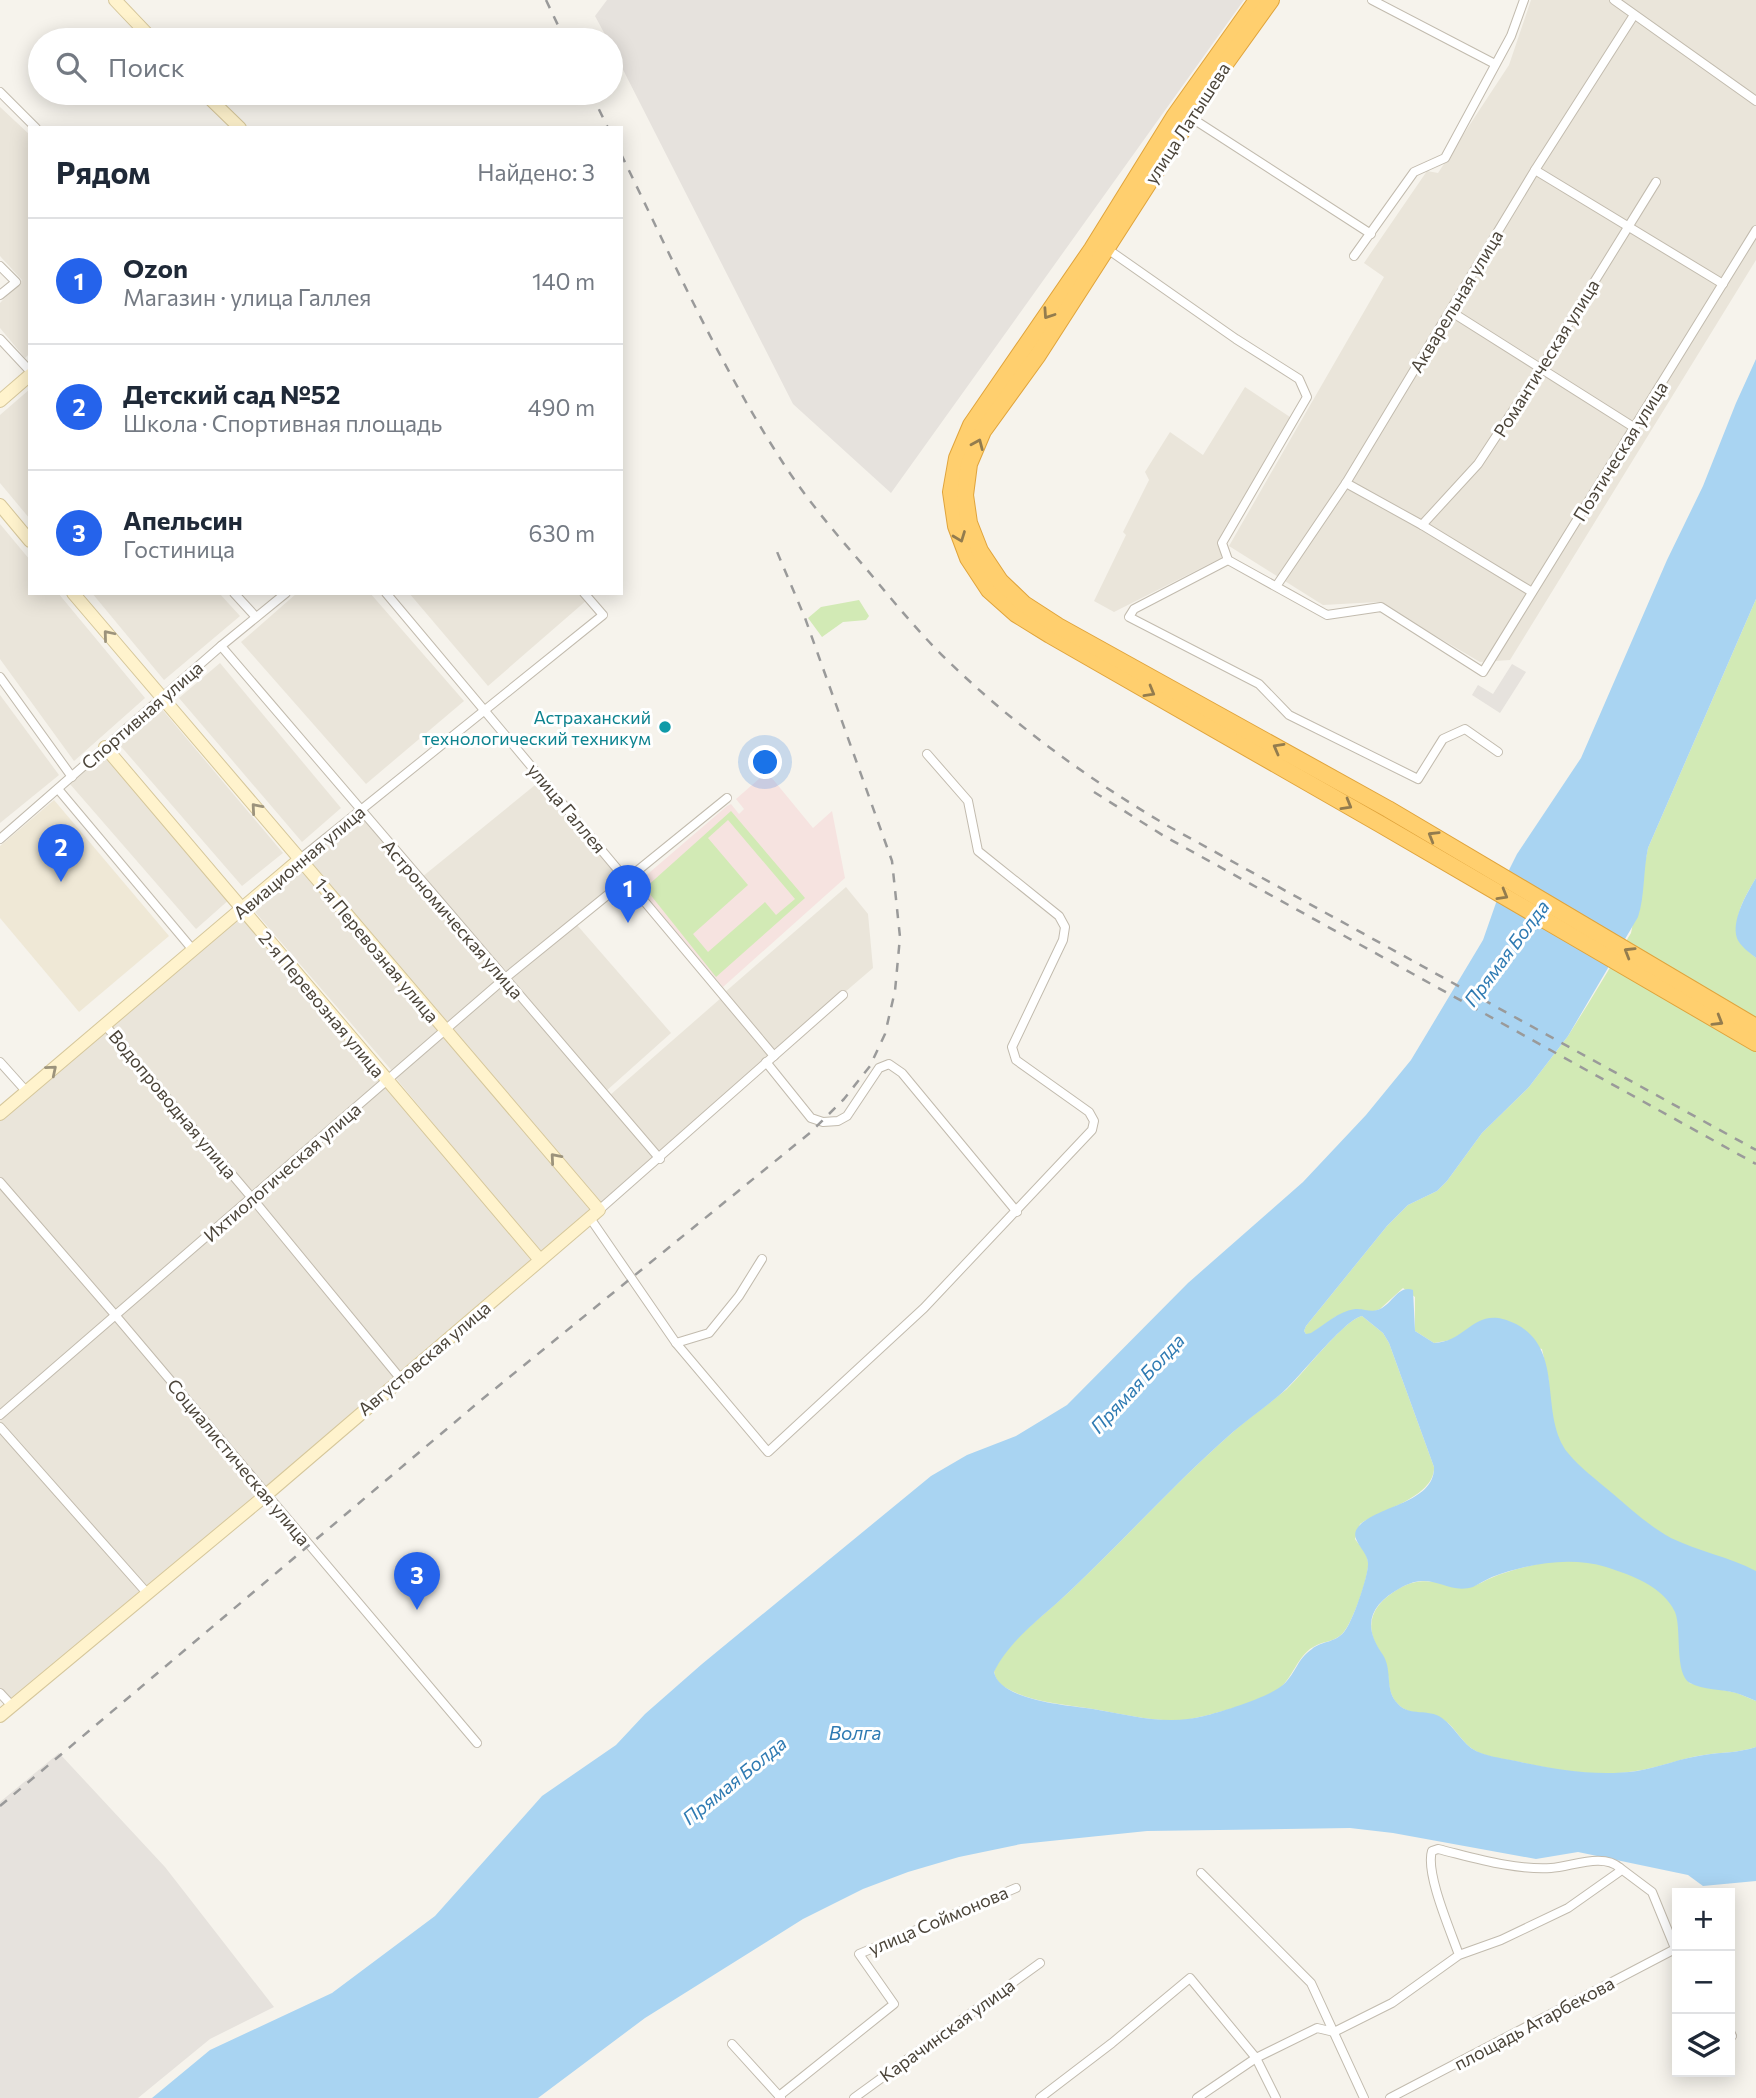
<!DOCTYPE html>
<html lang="ru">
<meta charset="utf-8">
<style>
:root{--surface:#fff;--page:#f2f2f3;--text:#1f2937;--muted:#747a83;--line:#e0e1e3;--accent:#2563eb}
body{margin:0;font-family:Commissioner,sans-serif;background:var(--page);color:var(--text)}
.controls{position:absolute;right:21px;bottom:21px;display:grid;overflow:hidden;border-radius:0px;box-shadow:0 4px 18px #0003}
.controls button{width:63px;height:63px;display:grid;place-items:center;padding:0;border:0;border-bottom:2px solid var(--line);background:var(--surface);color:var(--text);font:35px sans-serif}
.you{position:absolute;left:766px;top:763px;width:24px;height:24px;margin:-18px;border:5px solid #fff;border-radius:50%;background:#1a73e8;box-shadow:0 0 0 10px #1a73e833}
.badge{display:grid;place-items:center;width:46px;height:46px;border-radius:50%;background:var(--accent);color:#fff;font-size:23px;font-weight:700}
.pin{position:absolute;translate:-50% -58px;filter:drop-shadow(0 2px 4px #0008)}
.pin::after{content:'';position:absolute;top:37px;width:24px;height:21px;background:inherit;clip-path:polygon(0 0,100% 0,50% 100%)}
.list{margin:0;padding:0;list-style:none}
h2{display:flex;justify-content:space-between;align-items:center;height:91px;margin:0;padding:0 28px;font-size:30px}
h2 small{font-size:23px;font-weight:400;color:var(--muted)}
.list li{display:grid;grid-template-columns:46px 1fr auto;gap:21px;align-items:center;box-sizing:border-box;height:126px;padding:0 28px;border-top:2px solid var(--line)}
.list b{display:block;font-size:26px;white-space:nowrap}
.list p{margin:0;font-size:23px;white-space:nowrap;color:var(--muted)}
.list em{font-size:23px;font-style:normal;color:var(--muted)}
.icon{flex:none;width:38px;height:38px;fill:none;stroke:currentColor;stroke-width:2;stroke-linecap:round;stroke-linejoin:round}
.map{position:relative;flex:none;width:1756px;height:2098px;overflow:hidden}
.search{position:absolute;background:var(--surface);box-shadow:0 4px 18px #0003;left:28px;top:28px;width:595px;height:77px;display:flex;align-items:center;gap:18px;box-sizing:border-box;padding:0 24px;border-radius:38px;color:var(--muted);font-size:26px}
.panel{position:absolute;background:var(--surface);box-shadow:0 4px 18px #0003;left:28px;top:126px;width:595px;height:469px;border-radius:0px}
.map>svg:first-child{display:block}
.residential{fill:#eae5da}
.industrial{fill:#e6e2dd}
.education{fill:#efe8d6}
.medical{fill:#f6e3e0}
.green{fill:#d2eab5;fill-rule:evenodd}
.water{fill:#a9d4f2;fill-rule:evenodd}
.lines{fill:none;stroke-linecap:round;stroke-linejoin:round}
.street-casing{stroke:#c2bbae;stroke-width:10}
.secondary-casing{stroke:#d6c79b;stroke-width:14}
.highway-casing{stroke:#e0a43c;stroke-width:18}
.street{stroke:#fff;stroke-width:8}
.secondary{stroke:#fff3cd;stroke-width:12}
.highway{stroke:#ffcf6e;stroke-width:16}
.rail{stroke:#9a9a9a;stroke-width:2.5;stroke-dasharray:9 9;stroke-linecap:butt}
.oneway{stroke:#937c4e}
.oneway2{stroke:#9c937c}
.culture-dot{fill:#0f9aa8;stroke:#fff;stroke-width:2.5}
.labels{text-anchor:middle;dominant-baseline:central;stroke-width:6;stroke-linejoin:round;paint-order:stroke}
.street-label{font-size:18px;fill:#4b4439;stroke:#fff}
.culture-label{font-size:18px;fill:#0d838f;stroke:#fff;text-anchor:end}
.water-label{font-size:19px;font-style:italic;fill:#2e7ab2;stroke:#fff}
</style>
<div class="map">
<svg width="1756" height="2098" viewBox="0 0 1756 2098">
<rect width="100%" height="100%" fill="#f6f3ec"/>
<!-- residential -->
<g class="residential">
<polygon points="1531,0 1756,0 1756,260 1510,660 1480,662 1378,602 1323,605 1229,546 1384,277 1364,263 1427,171 1438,173 1509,65"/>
<polygon points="0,107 30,135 30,353 25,358 0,328 0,303 22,280 0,256"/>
<polygon points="1245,387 1290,417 1225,532 1221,558 1114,612 1094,601 1126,535 1123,532 1149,480 1145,472 1170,432 1203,455"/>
<polygon points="30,389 30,519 0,483 0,415"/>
<polygon points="0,524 30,560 30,593 58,593 145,698 74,761 0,659"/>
<polygon points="92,593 219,593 240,616 164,680"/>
<polygon points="297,593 370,593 464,701 366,784 241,642"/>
<polygon points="409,593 595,593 488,686"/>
<polygon points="220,663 341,808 302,842 179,698"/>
<polygon points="0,695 59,775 0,823"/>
<polygon points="161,708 283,853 242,886 118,743"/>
<polygon points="107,753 231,898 196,929 70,784"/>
<polygon points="540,781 620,879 505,974 422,877"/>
<polygon points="360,814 501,979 446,1026 304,859"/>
<polygon points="301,863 441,1030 393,1072 250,906"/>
<polygon points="846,887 868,914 873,968 774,1053 724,993"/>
<polygon points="246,910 388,1076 252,1194 108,1025"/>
<polygon points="577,925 671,1033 605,1092 509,980"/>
<polygon points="504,980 659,1159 600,1208 448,1030"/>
<polygon points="721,998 768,1056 660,1155 609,1096"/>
<polygon points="105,1028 248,1197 116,1312 0,1179 0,1117"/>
<polygon points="445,1032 598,1210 543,1256 394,1076"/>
<polygon points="392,1078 542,1257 400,1376 254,1198"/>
<polygon points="0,1187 111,1316 0,1410"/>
<polygon points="252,1200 398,1378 266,1493 118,1316"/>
<polygon points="116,1318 263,1495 147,1591 0,1425 0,1417"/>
<polygon points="0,1429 145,1593 12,1704 0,1691"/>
</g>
<!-- industrial -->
<g class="industrial">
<polygon points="607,0 1244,0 891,493 793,404 611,46 611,40 608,40 595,16"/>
<polygon points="1512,664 1526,672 1500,713 1472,695 1478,685 1493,694"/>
<polygon points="59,1753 165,1867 274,2007 210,2039 138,2098 0,2098 0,1802"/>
</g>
<!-- education -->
<polygon class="education" points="54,800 169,936 79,1012 0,918 0,846"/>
<!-- medical -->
<polygon class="medical" points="767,772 813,828 832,811 845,878 723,987 636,884 727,806 731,804 739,814 744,809 736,799"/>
<!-- green -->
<g class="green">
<path d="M 1756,599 L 1756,878 C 1738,908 1725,932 1756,958 L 1756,1609 L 1689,1683 L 1737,1693 L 1756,1701 L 1756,1747 C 1738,1753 1722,1752 1704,1755 C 1683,1758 1663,1766 1642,1770 C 1601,1778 1560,1771 1520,1762 C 1506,1759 1487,1758 1474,1750 C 1462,1743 1456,1728 1444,1720 C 1431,1710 1412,1717 1400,1706 C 1383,1692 1393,1670 1381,1653 C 1362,1625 1372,1604 1400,1588 C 1427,1573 1444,1588 1472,1586 C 1479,1585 1485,1580 1491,1578 C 1507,1571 1525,1567 1542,1563 L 1549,1382 L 1542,1349 L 1462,1333 L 1451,1340 L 1434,1343 L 1415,1331 L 1415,1297 L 1403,1288 L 1380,1309 L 1372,1312 L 1356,1309 L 1335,1317 L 1311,1334 L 1306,1334 L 1304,1331 L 1306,1326 L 1387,1226 L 1408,1205 L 1437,1191 L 1447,1181 L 1482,1133 L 1529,1087 L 1568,1036 L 1588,1004 L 1631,933 L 1648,848 Z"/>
<polygon points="859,600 869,616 866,620 843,622 822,637 808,618 821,607"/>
<path d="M 731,811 L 805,898 L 716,977 L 645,888 ZM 728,820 L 795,899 L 776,915 L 765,902 L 708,952 L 693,934 L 748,885 L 708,838 Z"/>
<path d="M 1362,1316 L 1383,1333 L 1389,1343 L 1434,1467 C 1435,1497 1381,1510 1360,1524 L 1355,1539 C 1360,1546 1367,1553 1368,1562 C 1370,1574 1351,1628 1341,1635 C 1332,1642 1325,1641 1317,1645 C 1296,1654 1294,1680 1275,1692 C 1258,1702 1202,1718 1183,1720 C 1153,1722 1123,1714 1093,1709 C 1064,1704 1033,1703 1006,1688 C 999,1684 995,1679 994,1671 C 1010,1638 1044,1616 1070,1591 C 1125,1539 1176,1482 1233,1432 C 1250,1417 1269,1404 1287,1389 C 1303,1374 1345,1319 1362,1316 Z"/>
</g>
<!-- water -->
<g class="water">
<path d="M 1756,359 L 1756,599 L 1648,848 C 1643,871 1645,895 1638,917 L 1568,1036 L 1529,1087 L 1482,1133 L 1447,1181 L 1437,1191 L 1408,1205 L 1387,1226 L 1306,1326 L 1304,1331 L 1306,1334 L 1311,1333 C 1324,1325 1339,1311 1355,1309 C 1365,1308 1372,1314 1382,1308 C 1393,1302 1399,1285 1413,1290 L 1415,1331 L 1434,1343 C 1470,1341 1474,1303 1516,1324 C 1566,1350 1538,1415 1568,1453 C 1580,1468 1597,1480 1612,1493 C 1631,1509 1649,1526 1671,1538 C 1698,1551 1729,1557 1756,1571 L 1756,1701 C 1749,1698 1743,1695 1736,1693 C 1722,1689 1703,1690 1690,1683 C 1674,1674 1682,1629 1675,1612 C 1663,1586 1631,1575 1606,1567 C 1569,1556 1527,1564 1492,1577 C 1485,1580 1479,1584 1473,1587 C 1446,1595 1433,1570 1402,1587 C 1369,1605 1362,1625 1383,1655 C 1393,1671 1384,1690 1398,1704 C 1410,1717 1428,1708 1442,1718 C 1455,1727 1462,1744 1476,1751 C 1487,1756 1500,1758 1511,1760 C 1553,1769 1594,1777 1637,1771 C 1660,1767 1681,1758 1704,1755 C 1722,1752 1738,1753 1756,1747 L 1756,1881 L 1703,1886 L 1688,1875 L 1578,1852 L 1536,1859 L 1393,1833 L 1350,1828 L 1147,1831 L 1021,1844 L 959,1857 L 908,1872 L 863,1889 L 803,1919 L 645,2018 L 538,2098 L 152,2098 L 210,2050 L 332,1993 L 435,1916 L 542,1796 L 616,1745 L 645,1714 L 702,1664 L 931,1476 L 967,1455 L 1016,1436 L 1067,1405 L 1188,1283 L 1303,1182 L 1366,1115 L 1411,1060 L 1483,940 L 1504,880 L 1517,854 L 1581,758 L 1667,560 L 1703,486 L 1736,403 ZM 1362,1316 L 1383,1333 L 1389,1343 L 1434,1467 C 1435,1503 1378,1505 1359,1526 C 1347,1539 1367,1549 1368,1563 C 1369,1574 1352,1624 1344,1632 C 1335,1643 1321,1641 1312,1649 C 1297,1660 1297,1670 1286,1682 C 1274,1696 1223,1711 1204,1716 C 1167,1726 1129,1715 1093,1709 C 1069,1705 1000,1701 994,1672 C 1010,1639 1044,1616 1070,1591 C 1125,1539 1176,1482 1233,1432 C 1249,1418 1267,1406 1283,1392 C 1300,1377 1345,1319 1362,1316 Z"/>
<path d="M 1756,878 L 1756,958 C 1750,953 1743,948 1739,942 C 1728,925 1747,893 1756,878 Z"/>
</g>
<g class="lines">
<defs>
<g id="street">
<polyline points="1372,0 1495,64"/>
<polyline points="1614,0 1756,101"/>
<polyline points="0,92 36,128"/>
<polyline points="1190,117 1371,234"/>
<polyline points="1535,170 1723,284"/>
<polyline points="1106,248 1236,339 1299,379 1307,397 1222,543 1228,560 1327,615 1381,607 1483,672 1756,230"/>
<polyline points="1354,256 1414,172 1445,158 1511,36 1524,0"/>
<polyline points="0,266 16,282 0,295"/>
<polyline points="1450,311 1635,428"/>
<polyline points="0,339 30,371"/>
<polyline points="1346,483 1422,525 1532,592"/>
<polyline points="1422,525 1478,464 1541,368 1656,182"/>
<polyline points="1228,560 1134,609 1129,617 1259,684 1289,715 1418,779 1443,739 1465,729 1498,752"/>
<polyline points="1277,585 1346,483 1535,170 1634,15"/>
<polyline points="234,593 256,617"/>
<polyline points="386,593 774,1056"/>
<polyline points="221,646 660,1159"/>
<polyline points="0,677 72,777"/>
<polyline points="58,789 193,950"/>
<polyline points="0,839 221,646 286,593"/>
<polyline points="300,859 603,615 584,593"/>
<polyline points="105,1025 252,1198 400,1378"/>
<polyline points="0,1062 26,1091"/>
<polyline points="766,1062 811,1118 823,1122 838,1121 847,1116 879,1068 889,1064 902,1073 1017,1212"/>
<polyline points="0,1182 116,1316 477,1743"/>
<polyline points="599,1210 843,995"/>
<polyline points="590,1218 676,1343 768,1452 924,1308 1092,1130 1094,1121 1089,1112 1016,1060 1012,1047 1063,940 1065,927 1059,916 978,851 968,801 927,754"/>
<polyline points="676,1343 709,1333 739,1296 762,1259"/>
<polyline points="0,1415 504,979 727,798"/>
<polyline points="0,1427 147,1593"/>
<polyline points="0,1693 12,1706"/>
<polyline points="1620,1868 1652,1892 1677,1953"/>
<polyline points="1201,1873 1311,1983 1364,2098"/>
<polyline points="1730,2032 1732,2036"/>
<polyline points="732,2044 781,2098"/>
<polyline points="779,2096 894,2004 859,1954 1016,1888"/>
<polyline points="854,2098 1040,1963"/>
<polyline points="1040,2098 1112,2043 1190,1978 1256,2058 1276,2098"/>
<path d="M 1197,2098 L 1256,2058 L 1317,2028 L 1334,2032 L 1392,2003 L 1459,1955 L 1501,1940 L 1568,1908 L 1619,1872 L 1620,1868 C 1603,1852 1571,1867 1551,1868 C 1513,1870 1475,1858 1438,1849 L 1432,1851 C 1425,1873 1451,1932 1459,1955"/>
<polyline points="1390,2098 1675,1949"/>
</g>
<g id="secondary">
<polyline points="115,0 153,40"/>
<polyline points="204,93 240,128"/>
<polyline points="0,401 30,375"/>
<polyline points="0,505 30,541"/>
<polyline points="105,747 540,1260"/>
<polyline points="0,1114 300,859"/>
<polyline points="0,1716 266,1495 599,1210 73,593"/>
</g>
<g id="highway">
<polyline points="1257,0 1174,117 1092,249 971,425 957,458 951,492 956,526 968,558 989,590 1016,614 1050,635 1380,824 1756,1043"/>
<polyline points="1271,0 1225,64 1038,355 983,431 969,464 965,495 969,523 980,551 1000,581 1024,604 1058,626 1388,809 1756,1027"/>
</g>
</defs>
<!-- street casing -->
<use href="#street" class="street-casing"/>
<!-- secondary casing -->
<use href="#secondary" class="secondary-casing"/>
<!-- highway casing -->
<use href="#highway" class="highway-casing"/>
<!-- street -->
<use href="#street" class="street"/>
<!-- secondary -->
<use href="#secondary" class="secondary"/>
<!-- highway -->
<use href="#highway" class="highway"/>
<!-- rail -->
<g class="rail">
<polyline points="546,0 565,40"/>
<polyline points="591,93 608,128"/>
<path d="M 621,154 C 673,261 722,370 787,469 C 810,503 836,534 863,565 C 890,597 917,631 947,660 C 1014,725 1088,779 1168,826 L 1756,1150"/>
<polyline points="1094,792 1164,836 1756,1164"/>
<polyline points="0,1806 480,1401 811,1132 844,1099 870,1066 885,1034 895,991 900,937 892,861 805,618 775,547"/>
</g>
</g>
<!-- one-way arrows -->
<defs><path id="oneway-chevron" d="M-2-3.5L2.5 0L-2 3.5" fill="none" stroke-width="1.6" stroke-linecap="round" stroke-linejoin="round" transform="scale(1.75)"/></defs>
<g class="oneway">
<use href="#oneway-chevron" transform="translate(1048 314) rotate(124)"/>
<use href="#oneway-chevron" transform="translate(978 444) rotate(-67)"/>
<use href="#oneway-chevron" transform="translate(960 537) rotate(69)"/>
<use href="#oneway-chevron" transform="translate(1150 692) rotate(30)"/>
<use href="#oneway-chevron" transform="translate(1278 748) rotate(-151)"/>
<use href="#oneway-chevron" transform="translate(1347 805) rotate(30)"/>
<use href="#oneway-chevron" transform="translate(1433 836) rotate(-149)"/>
<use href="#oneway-chevron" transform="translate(1503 895) rotate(30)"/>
<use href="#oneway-chevron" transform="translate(1629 952) rotate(-149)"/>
<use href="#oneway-chevron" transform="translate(1718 1021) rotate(31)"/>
</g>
<g class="oneway2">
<use href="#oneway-chevron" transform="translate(108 635) rotate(-130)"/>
<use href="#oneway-chevron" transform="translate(256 808) rotate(-131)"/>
<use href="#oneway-chevron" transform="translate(52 1070) rotate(-40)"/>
<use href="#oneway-chevron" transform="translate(555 1158) rotate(-131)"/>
</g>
<!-- markers -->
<circle class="culture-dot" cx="665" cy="727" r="7"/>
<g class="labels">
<!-- street labels -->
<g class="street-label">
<text transform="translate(1187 123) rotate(-57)">улица Латышева</text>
<text transform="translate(1456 301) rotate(-59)">Акварельная улица</text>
<text transform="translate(1546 358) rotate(-58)">Романтическая улица</text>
<text transform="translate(1620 451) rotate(-58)">Поэтическая улица</text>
<text transform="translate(142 715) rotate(-41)">Спортивная улица</text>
<text transform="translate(567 808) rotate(50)">улица Галлея</text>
<text transform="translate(299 862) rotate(-40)">Авиационная улица</text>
<text transform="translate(453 919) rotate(49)">Астрономическая улица</text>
<text transform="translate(377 950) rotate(50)">1-я Перевозная улица</text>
<text transform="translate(322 1004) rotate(50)">2-я Перевозная улица</text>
<text transform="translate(173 1104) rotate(50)">Водопроводная улица</text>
<text transform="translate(282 1172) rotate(-41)">Ихтиологическая улица</text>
<text transform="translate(424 1358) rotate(-40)">Августовская улица</text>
<text transform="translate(239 1462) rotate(50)">Социалистическая улица</text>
<text transform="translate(938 1920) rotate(-23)">улица Соймонова</text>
<text transform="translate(1534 2023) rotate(-28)">площадь Атарбекова</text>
<text transform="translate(947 2030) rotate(-36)">Карачинская улица</text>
</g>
<!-- culture labels -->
<g class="culture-label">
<text x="651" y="717">Астраханский<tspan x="651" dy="21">технологический техникум</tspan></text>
</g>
<!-- water labels -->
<g class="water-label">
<text transform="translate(1506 953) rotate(-53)">Прямая Болда</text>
<text transform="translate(1137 1383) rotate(-47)">Прямая Болда</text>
<text x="855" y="1732">Волга</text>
<text transform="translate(734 1780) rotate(-39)">Прямая Болда</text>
</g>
</g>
</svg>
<div class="controls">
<button>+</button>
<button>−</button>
<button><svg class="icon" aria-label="layers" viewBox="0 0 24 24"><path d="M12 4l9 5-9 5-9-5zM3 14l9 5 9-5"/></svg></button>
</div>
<div class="you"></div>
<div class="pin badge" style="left:628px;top:923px">1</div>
<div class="pin badge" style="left:61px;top:882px">2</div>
<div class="pin badge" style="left:417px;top:1610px">3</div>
<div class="search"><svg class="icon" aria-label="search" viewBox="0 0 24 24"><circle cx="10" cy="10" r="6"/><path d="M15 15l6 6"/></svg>Поиск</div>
<section class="panel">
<h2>Рядом<small>Найдено: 3</small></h2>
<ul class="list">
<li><span class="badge">1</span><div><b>Ozon</b><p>Магазин · улица Галлея</p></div><em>140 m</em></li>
<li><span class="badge">2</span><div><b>Детский сад №52</b><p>Школа · Спортивная площадь</p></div><em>490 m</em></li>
<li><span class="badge">3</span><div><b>Апельсин</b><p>Гостиница</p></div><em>630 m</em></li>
</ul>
</section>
</div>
